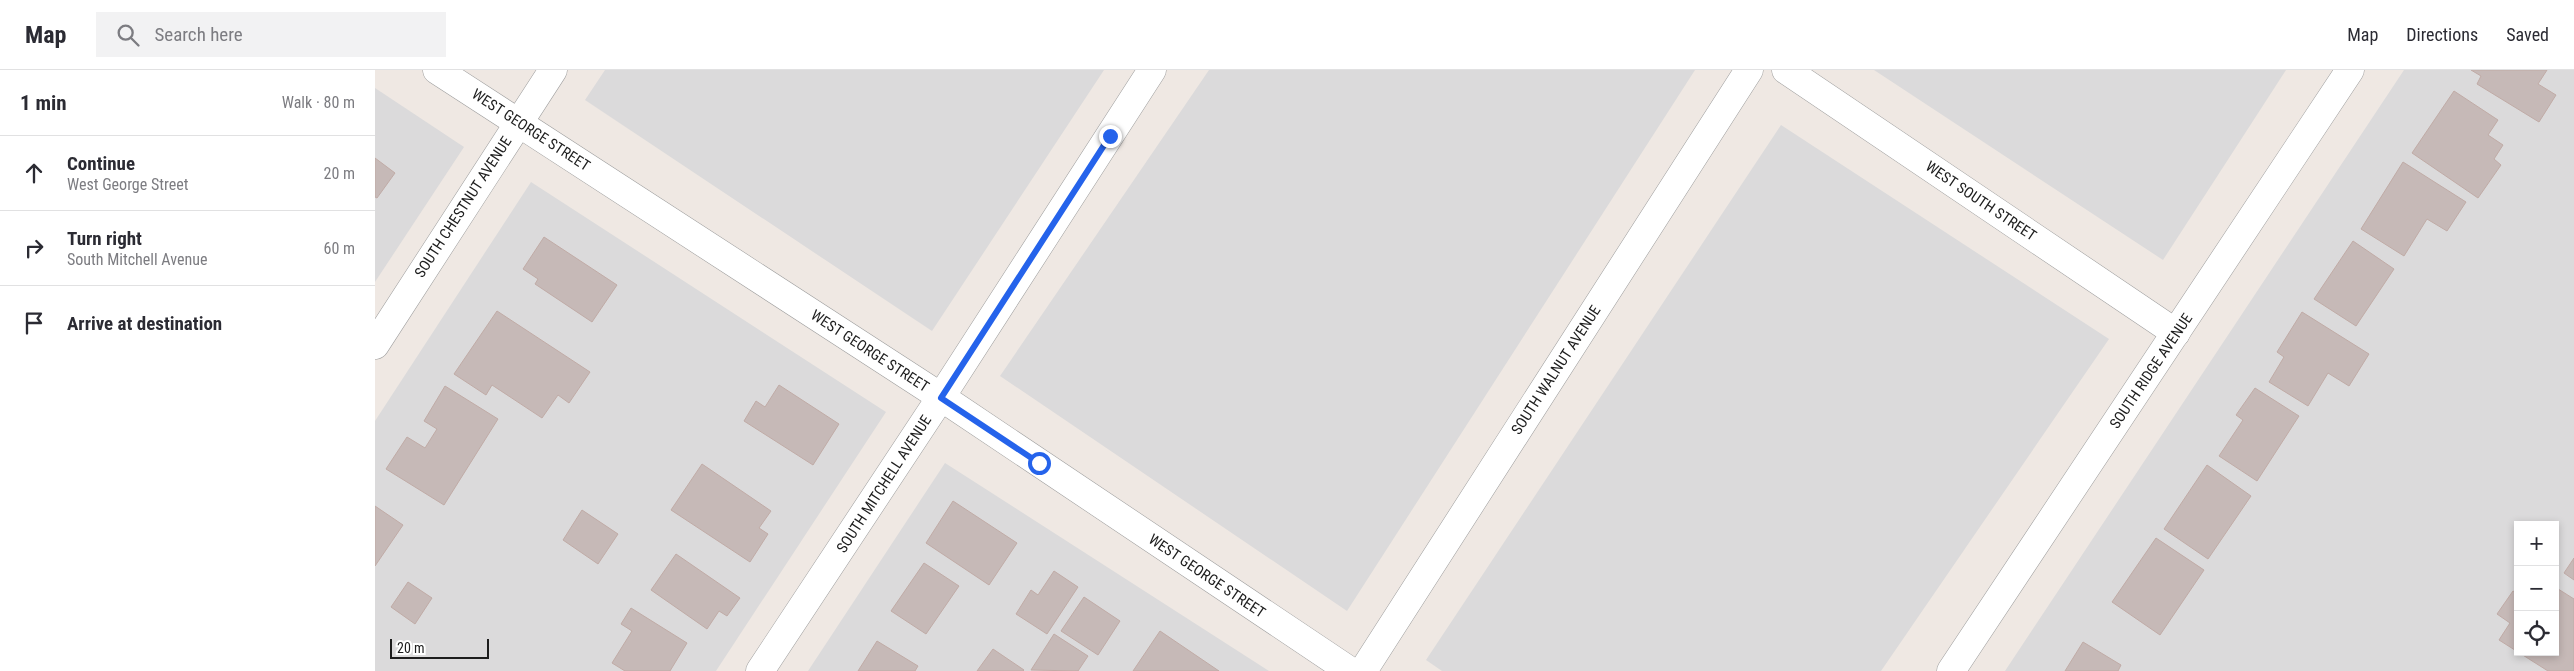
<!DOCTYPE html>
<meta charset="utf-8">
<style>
:root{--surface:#fff;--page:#f2f2f3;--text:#2b2b33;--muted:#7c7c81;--line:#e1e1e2}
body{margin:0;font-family:"Roboto Condensed",sans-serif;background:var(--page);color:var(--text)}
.controls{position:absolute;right:15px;bottom:15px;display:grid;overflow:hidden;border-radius:0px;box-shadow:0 2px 8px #0003}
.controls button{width:45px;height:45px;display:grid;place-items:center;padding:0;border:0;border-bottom:1px solid var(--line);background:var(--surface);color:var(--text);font:25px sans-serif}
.scale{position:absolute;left:15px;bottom:12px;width:99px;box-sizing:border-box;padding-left:5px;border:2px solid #1d1d1d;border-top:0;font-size:14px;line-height:18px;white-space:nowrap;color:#1d1d1d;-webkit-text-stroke:4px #fff;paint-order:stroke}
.stop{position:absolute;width:15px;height:15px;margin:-11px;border:4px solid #2563eb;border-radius:50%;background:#fff}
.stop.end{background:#2563eb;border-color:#fff;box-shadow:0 1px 5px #0008}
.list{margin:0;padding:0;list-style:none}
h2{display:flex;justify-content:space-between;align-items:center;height:65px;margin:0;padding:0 20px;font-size:21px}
h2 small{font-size:16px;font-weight:400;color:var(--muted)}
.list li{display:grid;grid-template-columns:32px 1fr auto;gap:15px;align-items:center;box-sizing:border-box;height:75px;padding:0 20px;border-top:1px solid var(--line)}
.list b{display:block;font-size:19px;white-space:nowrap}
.list p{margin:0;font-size:16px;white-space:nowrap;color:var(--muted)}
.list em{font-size:16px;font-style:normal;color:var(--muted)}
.icon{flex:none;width:28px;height:28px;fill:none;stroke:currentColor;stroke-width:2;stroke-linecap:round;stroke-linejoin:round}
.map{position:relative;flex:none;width:2199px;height:601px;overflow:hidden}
header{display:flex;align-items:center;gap:30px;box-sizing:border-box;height:70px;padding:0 25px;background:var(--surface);border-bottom:1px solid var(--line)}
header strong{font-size:24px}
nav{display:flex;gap:28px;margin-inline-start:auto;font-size:18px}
.search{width:350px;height:45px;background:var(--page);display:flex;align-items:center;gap:12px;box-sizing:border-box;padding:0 18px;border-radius:0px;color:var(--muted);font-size:19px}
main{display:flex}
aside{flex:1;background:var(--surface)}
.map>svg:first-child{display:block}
.residential{fill:#dbdadb;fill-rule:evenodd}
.building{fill:#c6b9b7;stroke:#c0aba6}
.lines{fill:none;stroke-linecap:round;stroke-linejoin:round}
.minor-casing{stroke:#9e9e9e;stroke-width:29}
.minor{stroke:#fff;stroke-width:28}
.route{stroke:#2563eb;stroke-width:6}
.labels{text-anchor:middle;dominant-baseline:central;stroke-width:4.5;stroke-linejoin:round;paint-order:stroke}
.street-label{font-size:15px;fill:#1d1d1d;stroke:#fff}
</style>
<header>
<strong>Map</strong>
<div class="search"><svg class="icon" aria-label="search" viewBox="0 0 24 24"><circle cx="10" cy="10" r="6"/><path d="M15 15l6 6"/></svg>Search here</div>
<nav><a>Map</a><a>Directions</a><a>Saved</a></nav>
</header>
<main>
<aside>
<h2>1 min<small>Walk · 80 m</small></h2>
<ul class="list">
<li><svg class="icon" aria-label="ahead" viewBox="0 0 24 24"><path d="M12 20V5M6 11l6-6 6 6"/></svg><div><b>Continue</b><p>West George Street</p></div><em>20 m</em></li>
<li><svg class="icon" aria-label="right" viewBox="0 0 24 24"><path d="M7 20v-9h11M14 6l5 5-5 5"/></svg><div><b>Turn right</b><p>South Mitchell Avenue</p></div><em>60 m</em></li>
<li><svg class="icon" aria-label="arrive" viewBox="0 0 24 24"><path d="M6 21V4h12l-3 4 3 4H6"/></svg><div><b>Arrive at destination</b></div></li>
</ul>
</aside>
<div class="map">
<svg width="2199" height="601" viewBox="0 0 2199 601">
<rect width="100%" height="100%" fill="#efe8e3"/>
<!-- residential -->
<g class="residential">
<polygon points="230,0 729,0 557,261 210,30"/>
<polygon points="834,0 1320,0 972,541 625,306"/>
<polygon points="1499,0 1911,0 1788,190"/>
<path d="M 2029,0 L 2199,0 L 2199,601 L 1630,601 ZM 2143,455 L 2180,455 L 2180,582 L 2143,582 Z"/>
<polygon points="0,18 89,77 0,212"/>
<polygon points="1406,55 1734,269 1506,601 1067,601 1051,590"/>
<polygon points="156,112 511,342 341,601 0,601 0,351"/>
<polygon points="570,393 894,601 433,601"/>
</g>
<!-- building -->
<g class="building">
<polygon points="2096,0 2172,0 2163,14 2181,25 2164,52 2102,14 2106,6"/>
<polygon points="2079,21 2123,50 2113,65 2128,75 2119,89 2126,95 2103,128 2037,83"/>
<polygon points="0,88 20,103 2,128 0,127"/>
<polygon points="2028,92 2091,132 2072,161 2052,149 2029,186 1986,159"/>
<polygon points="169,167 242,215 217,252 160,214 163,209 148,199"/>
<polygon points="1978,171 2019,199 1981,256 1939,229"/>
<polygon points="122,241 215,302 194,333 183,325 167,348 117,315 111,325 79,304"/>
<polygon points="1927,242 1994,284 1974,316 1953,303 1933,336 1894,312 1909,287 1902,282"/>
<polygon points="404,315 464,354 438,395 369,351 381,331 390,337"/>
<polygon points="70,316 123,349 69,435 11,399 32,367 50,378 62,359 49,351"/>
<polygon points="1880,318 1924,346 1882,411 1844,386 1868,350 1861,345"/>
<polygon points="327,394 396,441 384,458 393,464 375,492 296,440"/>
<polygon points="1832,395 1876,426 1833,489 1789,459"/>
<polygon points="578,431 642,473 614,515 551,473"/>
<polygon points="0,436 28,455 0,496"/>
<polygon points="207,440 243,464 223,494 188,470"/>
<polygon points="1781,468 1829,500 1785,565 1737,532"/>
<polygon points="301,484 365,528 352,546 344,541 332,559 276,520"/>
<polygon points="2199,488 2199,510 2189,503"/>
<polygon points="549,493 584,516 551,564 516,541"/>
<polygon points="679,501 703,517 672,564 641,544 656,520 663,525"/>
<polygon points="33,512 57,528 40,554 16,537"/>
<polygon points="2180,517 2199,529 2199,601 2173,601 2143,582 2180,582"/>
<polygon points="2138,521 2143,524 2143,582 2124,570 2135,553 2122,544"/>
<polygon points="709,527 745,551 723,585 686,561"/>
<polygon points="256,538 312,573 295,601 250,601 237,593 257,561 246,554"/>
<polygon points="785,561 844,601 758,601"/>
<polygon points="679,564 713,586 703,601 656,600"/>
<polygon points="502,571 543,596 540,601 483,601"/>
<polygon points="1708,572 1746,595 1743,601 1690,601"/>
<polygon points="618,579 649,600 648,601 602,601"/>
</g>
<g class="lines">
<defs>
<g id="minor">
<polyline points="62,0 566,327 975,601"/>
<polyline points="1411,0 1801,263"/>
<polyline points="0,275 178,0"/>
<polyline points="385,601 566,327 777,0"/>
<polyline points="988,601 1374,0"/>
<polyline points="1576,601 1975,0"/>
</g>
</defs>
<!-- minor casing -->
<use href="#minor" class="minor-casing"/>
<!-- minor -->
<use href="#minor" class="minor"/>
</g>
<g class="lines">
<!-- route -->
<polyline class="route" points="664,393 566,328 735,66"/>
</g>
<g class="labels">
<!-- street labels -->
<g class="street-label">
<text transform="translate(156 60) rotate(33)">WEST GEORGE STREET</text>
<text transform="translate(1606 131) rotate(34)">WEST SOUTH STREET</text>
<text transform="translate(88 137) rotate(-57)">SOUTH CHESTNUT AVENUE</text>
<text transform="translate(495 281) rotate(33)">WEST GEORGE STREET</text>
<text transform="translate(1181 300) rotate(-57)">SOUTH WALNUT AVENUE</text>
<text transform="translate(1776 301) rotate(-56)">SOUTH RIDGE AVENUE</text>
<text transform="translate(509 414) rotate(-57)">SOUTH MITCHELL AVENUE</text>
<text transform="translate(832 506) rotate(34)">WEST GEORGE STREET</text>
</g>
</g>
</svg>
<div class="controls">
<button>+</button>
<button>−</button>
<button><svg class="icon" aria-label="locate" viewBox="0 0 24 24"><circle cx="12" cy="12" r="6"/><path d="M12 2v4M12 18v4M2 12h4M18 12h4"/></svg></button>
</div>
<div class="scale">20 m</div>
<div class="stop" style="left:664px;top:393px"></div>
<div class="stop end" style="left:735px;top:66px"></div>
</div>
</main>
